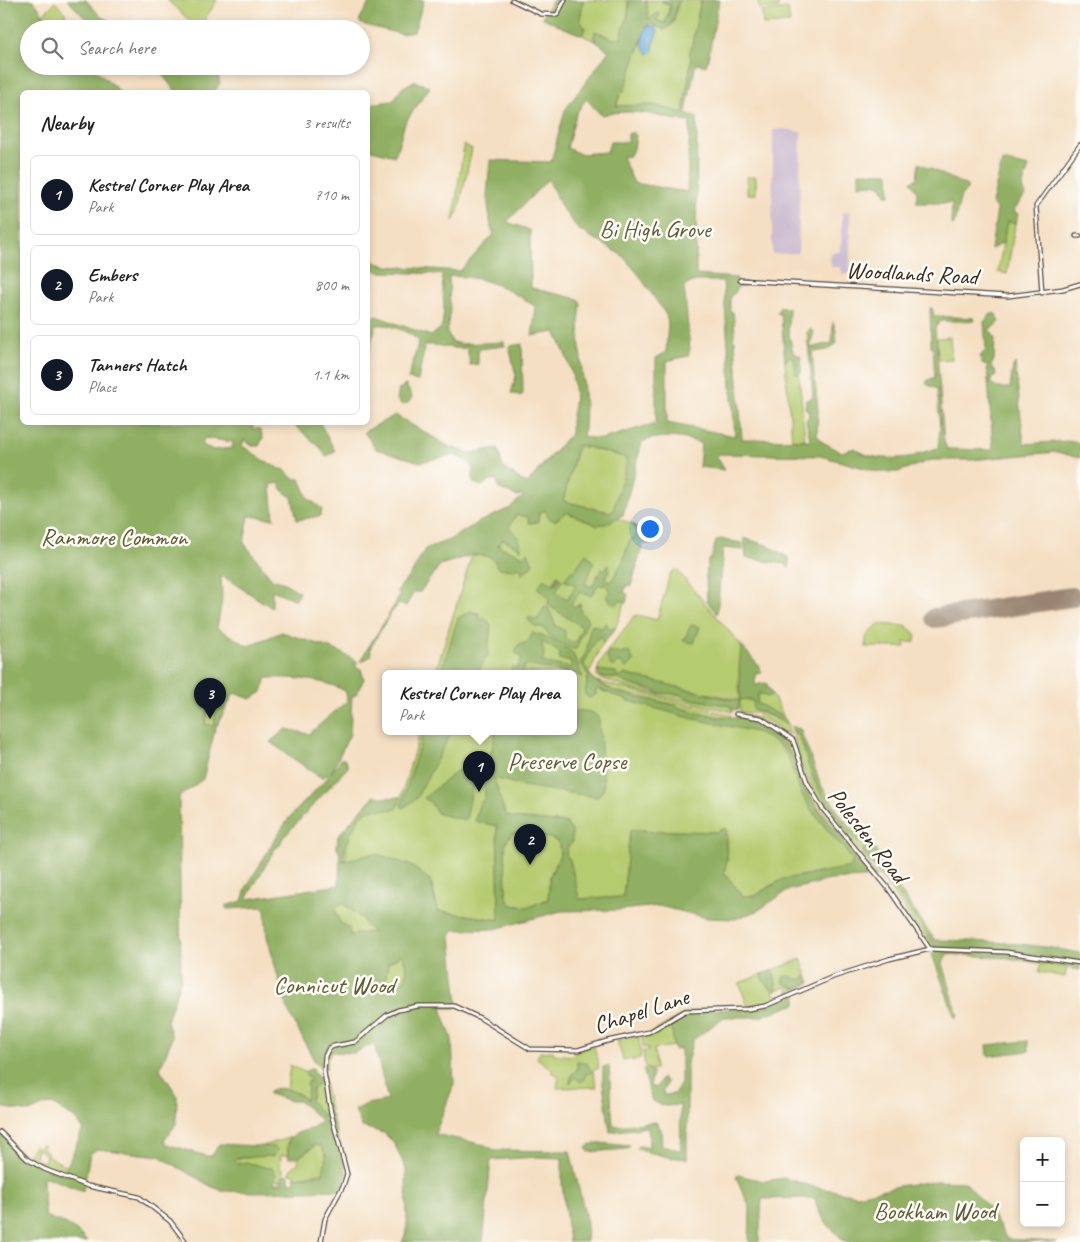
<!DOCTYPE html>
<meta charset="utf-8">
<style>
:root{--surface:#fff;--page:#f2f2f2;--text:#222;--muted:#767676;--line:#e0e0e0;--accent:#111827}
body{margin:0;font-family:Caveat,sans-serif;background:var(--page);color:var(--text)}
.controls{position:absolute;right:15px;bottom:15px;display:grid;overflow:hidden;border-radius:8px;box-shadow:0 2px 8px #0003}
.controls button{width:45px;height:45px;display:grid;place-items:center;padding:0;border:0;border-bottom:1px solid var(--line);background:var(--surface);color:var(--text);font:25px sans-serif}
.you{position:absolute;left:649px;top:528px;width:18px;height:18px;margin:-12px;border:4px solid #fff;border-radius:50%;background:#1a73e8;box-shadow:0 0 0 8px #1a73e833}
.badge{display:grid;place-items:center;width:32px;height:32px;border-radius:50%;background:var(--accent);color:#fff;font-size:16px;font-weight:700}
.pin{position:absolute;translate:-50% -41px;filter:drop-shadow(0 1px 2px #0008)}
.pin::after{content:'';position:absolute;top:26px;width:18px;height:15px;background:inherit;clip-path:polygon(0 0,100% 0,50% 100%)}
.popup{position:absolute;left:382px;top:670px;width:195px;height:65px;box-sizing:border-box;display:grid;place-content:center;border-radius:8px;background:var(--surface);filter:drop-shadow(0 1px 4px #0005);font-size:16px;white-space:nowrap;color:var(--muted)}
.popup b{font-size:19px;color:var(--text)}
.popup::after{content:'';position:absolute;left:50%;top:100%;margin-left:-10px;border:10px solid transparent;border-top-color:var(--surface)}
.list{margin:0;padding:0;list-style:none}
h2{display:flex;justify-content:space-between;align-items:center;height:65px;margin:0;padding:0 20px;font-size:21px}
h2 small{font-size:16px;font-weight:400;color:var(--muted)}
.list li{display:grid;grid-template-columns:32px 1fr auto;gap:15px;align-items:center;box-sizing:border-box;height:80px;margin:0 10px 10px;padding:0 10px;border:1px solid var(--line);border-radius:8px}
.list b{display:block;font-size:19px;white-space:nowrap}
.list p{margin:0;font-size:16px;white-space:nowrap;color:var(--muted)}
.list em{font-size:16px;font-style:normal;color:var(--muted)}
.icon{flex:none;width:28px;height:28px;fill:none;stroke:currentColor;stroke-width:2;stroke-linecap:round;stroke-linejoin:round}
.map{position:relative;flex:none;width:1080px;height:1242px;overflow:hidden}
.search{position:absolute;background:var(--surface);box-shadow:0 2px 8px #0003;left:20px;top:20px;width:350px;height:55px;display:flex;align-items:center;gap:12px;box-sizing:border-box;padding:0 18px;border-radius:28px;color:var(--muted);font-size:19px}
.panel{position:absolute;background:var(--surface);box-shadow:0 2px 8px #0003;left:20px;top:90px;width:350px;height:335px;border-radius:8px}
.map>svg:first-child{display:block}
.industrial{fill:#cebed1}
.green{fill:#b5cb70;stroke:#787a47}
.forest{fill:#90af62;stroke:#666c40;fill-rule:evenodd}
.water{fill:#68aadc;stroke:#526a7d}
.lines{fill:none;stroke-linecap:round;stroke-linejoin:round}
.runway{stroke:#988470;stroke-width:20}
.minor-casing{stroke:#574537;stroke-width:5.5}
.minor{stroke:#fff;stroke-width:3}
.labels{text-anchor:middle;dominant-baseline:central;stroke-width:5;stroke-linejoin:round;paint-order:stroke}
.park-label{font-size:24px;fill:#605a37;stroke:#fdfcf7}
.street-label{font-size:24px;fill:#3b2a1e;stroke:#fdfcf7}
</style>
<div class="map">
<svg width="1080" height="1242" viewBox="0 0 1080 1242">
<rect width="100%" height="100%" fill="#fdfcf7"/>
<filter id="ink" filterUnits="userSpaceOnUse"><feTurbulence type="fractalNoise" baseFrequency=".02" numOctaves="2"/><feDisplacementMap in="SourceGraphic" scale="10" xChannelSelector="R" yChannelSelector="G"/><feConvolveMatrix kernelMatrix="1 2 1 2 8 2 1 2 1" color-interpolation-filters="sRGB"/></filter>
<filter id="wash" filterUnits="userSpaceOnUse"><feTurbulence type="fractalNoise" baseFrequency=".0096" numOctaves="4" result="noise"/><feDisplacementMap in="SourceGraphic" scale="20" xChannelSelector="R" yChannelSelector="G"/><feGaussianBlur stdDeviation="1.12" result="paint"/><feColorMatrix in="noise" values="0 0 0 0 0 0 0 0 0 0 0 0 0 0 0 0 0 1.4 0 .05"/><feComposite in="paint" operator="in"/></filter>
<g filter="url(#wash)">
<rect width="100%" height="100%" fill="#f4dfc3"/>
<!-- industrial -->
<g class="industrial">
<polygon points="783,129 801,132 798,253 772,254 773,130"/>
<polygon points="850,212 850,274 842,274 841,267 831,267 830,253 841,252 842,213"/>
</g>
<!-- green -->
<g class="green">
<polygon points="167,0 217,0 199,29"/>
<path d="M 583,0 L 627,0 C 632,12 623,26 621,38 L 612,39 L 601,33 L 593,36 L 595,41 L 582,35 L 585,28 L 580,21 Z"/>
<polygon points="646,0 663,0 663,2 670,5 665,24 655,20 648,20"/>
<polygon points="679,0 701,0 690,53 691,62 683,113 653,105 616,106 643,38 642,42 654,48 653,43 656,36 651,25 648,26 653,23 664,30 673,23"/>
<polygon points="758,0 778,0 778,8 759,9"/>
<polygon points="55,2 66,13 62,27 54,19 53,21 56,24 53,27 43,14"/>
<polygon points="788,9 790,23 763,25 762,12"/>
<polygon points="464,144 472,149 458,212 453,221"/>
<rect x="747" y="177" width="9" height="17"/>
<polygon points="1007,221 1015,224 1007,274 998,272"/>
<polygon points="950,337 952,359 938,360 937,338"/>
<polygon points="788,356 794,357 796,374 799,375 805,440 792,440 785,363"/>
<path d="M 566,438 L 578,445 L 624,457 L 628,462 L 613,511 L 618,516 L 618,519 L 633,524 L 645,533 L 631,586 L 626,585 L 624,592 L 628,595 L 615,629 L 601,646 L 587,679 L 587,684 L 629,701 L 756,732 C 765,736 776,741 782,748 C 795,763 800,793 813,812 C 825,829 840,843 853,860 L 851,867 C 807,883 780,864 745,909 L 740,894 L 724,873 L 727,860 L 727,831 L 720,829 L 717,832 L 631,830 L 623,897 L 579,899 L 570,860 L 566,855 L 567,823 L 512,818 L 509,815 L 497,826 L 500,920 L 438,911 L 432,884 L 374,853 L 345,861 L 347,850 L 345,850 L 344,855 L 337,848 L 338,836 L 374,796 L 386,798 L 401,797 L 420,731 L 573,731 L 573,673 L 437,673 L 436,670 L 472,555 L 488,556 L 497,548 L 521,506 C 519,486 554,453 566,438 Z"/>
<path d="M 676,569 L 741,645 L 739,687 L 744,699 L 754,702 L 752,707 C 761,715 775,716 785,724 L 787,722 L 790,735 L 758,715 L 758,713 L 740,713 L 740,700 L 661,684 L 624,674 L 621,677 L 616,676 L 611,678 L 620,679 L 631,685 L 658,693 L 679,694 L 686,698 L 730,706 L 733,712 L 632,689 L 597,677 C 594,661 624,632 633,617 L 637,615 L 657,620 L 670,574 Z"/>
<polygon points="878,624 906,626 916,634 915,642 905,642 905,647 866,647 866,637"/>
<polygon points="596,681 730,715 732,716 729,719 680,708 676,705 614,691"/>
<polygon points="766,683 783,715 784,718 757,703 759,688"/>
<polygon points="223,689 226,691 222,698 224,703 222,710 217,709 214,726 205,724 212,697"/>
<polygon points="736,715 758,718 792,740 805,779 818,805 860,857 857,857 814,804 805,789 791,754 783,742"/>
<path d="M 793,732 L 798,734 L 821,794 L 841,823 L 866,845 L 862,853 C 827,816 803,783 793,732 Z"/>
<polygon points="512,833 551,838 559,843 560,855 550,876 548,899 529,907 511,905 506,896 505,844"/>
<polygon points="891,890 896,890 937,949 931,948 928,944"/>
<polygon points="341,902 363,919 365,925 374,932 350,935 340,923 335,909"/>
<polygon points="402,954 407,967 405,981 389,989 385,983 388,963"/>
<polygon points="801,959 810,983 789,993 787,987 774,991 776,999 766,1004 748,1006 739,983"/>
<polygon points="1041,962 1067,967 1065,977 1039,972"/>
<polygon points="671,1021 674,1046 654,1049 656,1069 650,1070 645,1067 643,1051 648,1051 648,1047 643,1048 642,1036 651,1033"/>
<polygon points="636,1037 639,1038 641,1057 632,1061 631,1058 623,1060 617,1040"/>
<polygon points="594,1046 599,1068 593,1070 597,1087 557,1088 559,1076 552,1073 552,1070 537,1058 540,1052 553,1051 554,1054 572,1056 575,1051"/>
<polygon points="290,1065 304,1072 313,1068 316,1076 323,1076 330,1110 328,1113 322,1115 307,1097 306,1100 299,1094 287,1089"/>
<path d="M 291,1137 L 288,1141 L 288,1155 L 281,1155 L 280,1168 L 283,1169 L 283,1181 L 276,1180 C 267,1171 270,1168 254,1165 C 247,1164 245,1162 237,1164 L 234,1161 L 236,1158 L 249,1158 L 276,1148 L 263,1146 Z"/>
<polygon points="34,1145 39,1148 41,1145 44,1146 43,1149 47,1151 48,1156 68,1167 63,1175 36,1163 38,1160 44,1162 46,1155 37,1149 34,1161 27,1157"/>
<polygon points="316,1145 321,1146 326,1155 325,1172 295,1177 295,1174 289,1173 291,1169 298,1163 299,1157"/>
</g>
<!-- forest -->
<g class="forest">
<path d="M 0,0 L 33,0 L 54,29 L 29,29 L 29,66 L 92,66 L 120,92 L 22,92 L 22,422 L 255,423 L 252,428 L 260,429 L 263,438 L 259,446 L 252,446 L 244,440 L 242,446 C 255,453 272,468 285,470 L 292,478 L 300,479 L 308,498 L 322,509 L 320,516 L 297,520 L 292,497 L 284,492 L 279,483 L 271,485 L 274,519 L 249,516 L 244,543 L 272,579 L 285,583 L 299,592 L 296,600 L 272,590 L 272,608 L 221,575 L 222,600 L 217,628 L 248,646 L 282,632 L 338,651 L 358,662 L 355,667 L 361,669 L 364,679 L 356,695 L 352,696 L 350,734 L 331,773 L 342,758 L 346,761 L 348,767 L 282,839 L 280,845 L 275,849 L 248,896 L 248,899 L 339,885 L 340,855 L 337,848 L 338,836 L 374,796 L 386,798 L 401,797 L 397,809 C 389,811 378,808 370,810 C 355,815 345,847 343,861 L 374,853 L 410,865 L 430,880 L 438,911 L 499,920 L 497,826 L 475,821 L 479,804 L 485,798 L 484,776 L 488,768 L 496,731 L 573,731 L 573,711 C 583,711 593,709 599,719 L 604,789 L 597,797 L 523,786 L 494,778 L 505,814 L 512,818 L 566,823 L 572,831 L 572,843 L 568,846 L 566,855 L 570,860 L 579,899 L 623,897 L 630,830 L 717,832 L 725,828 L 727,860 L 724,873 L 743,896 L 755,896 L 783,879 L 851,867 L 853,860 L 813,812 L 802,795 L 789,760 L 782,748 L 770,739 L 756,732 L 690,718 L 629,701 L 598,689 L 596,690 L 596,695 L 589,698 L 585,695 L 587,679 L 590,674 C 599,693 652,701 676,705 L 680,708 L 719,718 L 752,717 L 756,721 L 758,728 C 802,748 792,772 815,806 C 827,824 845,839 857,857 L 860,857 L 877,877 L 830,880 L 789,890 L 757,911 L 735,919 L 708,918 L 659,906 L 619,910 L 561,911 L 495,929 L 454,930 L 451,936 L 458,1005 L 455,1008 L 441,1008 L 452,1039 L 454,1084 L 435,1134 L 485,1145 L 494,1150 L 570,1151 L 587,1223 L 586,1242 L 569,1242 L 562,1184 L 562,1158 L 537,1157 L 491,1160 L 483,1242 L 402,1242 L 407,1231 L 406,1169 L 394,1143 L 384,1133 L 362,1127 L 355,1110 L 367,1104 L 388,1100 L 374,1043 L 354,1053 L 332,1052 L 327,1059 L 326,1069 L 316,1064 L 287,1009 L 267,937 L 265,910 L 261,907 L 227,909 L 225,906 L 242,901 L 246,888 L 278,834 L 290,817 L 329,776 L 326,775 L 323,778 L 315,774 L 270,742 L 286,729 L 309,734 L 347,701 L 346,692 C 328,679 287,677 266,678 L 262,692 L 251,699 L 234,693 L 215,729 L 203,779 L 179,797 L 181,978 L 167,1021 L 172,1038 L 160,1069 L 177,1095 L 176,1124 L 164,1141 L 166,1144 L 207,1156 L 212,1156 L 219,1144 L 275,1147 L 278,1150 L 274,1156 L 236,1158 L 234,1161 L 237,1164 L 246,1162 L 268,1168 L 271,1167 L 276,1174 L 274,1183 L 283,1183 L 282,1177 L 285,1175 L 289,1175 L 289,1182 L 294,1182 L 295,1177 L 323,1174 L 326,1155 L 321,1146 L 314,1145 L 299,1157 L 289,1158 C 282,1124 308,1138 321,1120 L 299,1101 L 291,1101 L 269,1094 L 269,1091 C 282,1084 296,1092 306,1100 L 308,1087 L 306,1086 L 310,1079 L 304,1072 L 313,1068 L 316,1076 L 321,1081 L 312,1090 L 312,1097 L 309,1099 L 323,1116 L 331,1113 L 347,1174 L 341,1190 L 257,1192 L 224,1191 L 212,1187 L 159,1156 L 97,1149 L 90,1154 L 83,1191 L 46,1177 L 43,1179 L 45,1216 C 61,1223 77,1227 87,1242 L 0,1242 L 0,1132 L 27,1159 L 63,1176 L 83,1129 L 76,1119 L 52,1104 L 45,1105 L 29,1112 L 0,1107 ZM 204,438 L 233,442 L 232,448 L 213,450 L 202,445 ZM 223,689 L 226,691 L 222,698 L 224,703 L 222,709 L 217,709 L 214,726 L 205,724 L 207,710 L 213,705 L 212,697 L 217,697 ZM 512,833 L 551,838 L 559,843 L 560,855 L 550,876 L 548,899 L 529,907 L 511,905 L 506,896 L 505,844 ZM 342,903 L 363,919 L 365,925 L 373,932 L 350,935 L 349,928 L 340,923 L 335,909 ZM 402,955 L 407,967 L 405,981 L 389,989 L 385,983 L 388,963 Z"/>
<polygon points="67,0 86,0 101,17 111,21 108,27 91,24"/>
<polygon points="371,0 424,0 414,32 401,34 361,24 359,20"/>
<polygon points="553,0 583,0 580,20 585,28 582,35 559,26 542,17"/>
<path d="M 628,0 L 640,0 L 644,2 L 646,0 L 649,20 L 657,13 L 660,15 L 656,20 L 665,24 L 670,8 L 670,5 L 662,2 L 663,0 L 679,0 C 675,11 676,25 664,30 L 650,22 L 646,28 L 624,91 L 619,96 L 616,106 L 653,105 L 683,113 L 691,62 L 690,53 L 701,0 L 719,0 L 708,60 L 706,66 L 697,64 L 695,67 L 686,113 L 697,117 L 696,275 L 737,278 L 737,282 L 746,282 L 744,286 L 737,287 L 735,293 L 730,296 L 730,311 L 733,312 L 735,331 L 733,339 L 735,340 L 742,439 L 810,440 L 806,420 L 809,416 L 808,410 L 805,408 L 806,400 L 813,397 L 807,332 L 810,329 L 814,332 L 809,348 L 832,343 L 833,322 L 836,331 L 837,343 L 828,350 L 812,352 L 818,410 L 817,435 L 821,441 L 841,452 L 855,448 C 870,461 896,459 915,456 L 917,454 L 938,448 L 940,429 L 937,389 L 926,384 L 928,380 L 935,377 L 933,348 L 931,346 L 930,308 L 932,308 L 934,316 L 974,318 L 975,321 L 940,321 L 935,328 L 944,442 L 947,449 L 993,450 L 987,366 L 982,364 L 980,356 L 986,350 L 984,322 L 991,314 L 996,314 L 999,321 L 997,325 L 989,329 L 995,338 L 994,361 L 991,365 L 992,369 L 995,370 L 996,376 L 991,379 L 991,384 L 998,388 L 1010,388 L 1013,366 L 1015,364 L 1024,444 L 1067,441 L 1080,443 L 1080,458 L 1057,452 L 970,460 L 931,460 L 898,472 L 879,472 L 820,456 L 719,454 L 717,457 L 725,470 L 699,467 L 701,444 C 688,437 656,434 642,442 L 623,515 L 606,524 L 596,525 L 566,512 L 555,521 L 549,518 L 545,510 L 539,513 L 538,522 L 529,523 L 528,517 L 516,515 L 509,527 L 520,540 L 521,549 L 503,539 L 498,546 L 524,556 L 528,552 L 533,564 L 522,575 L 521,568 L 517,567 L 513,570 L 498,568 L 494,560 L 488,556 L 472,555 L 440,565 L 420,592 L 414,592 L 406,606 L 399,604 L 390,614 L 370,649 L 372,655 L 362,662 L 361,659 L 396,603 L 400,593 L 396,592 L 413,571 L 425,549 L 449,540 L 479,522 L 510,508 L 523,496 L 521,494 L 518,497 L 498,488 L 497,480 L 490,480 L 482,486 L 473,483 L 473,469 L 469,462 L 454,455 L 420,462 L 376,449 L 364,432 L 395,415 L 450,447 L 470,453 L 498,448 L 503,468 L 527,484 L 571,434 C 572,428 570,421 572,415 C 580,386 568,358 555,332 L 532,336 L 536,307 C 503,286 487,277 449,276 L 450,312 L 447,331 L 452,342 L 461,344 L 504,342 L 505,346 L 478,349 L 478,364 L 470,365 L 467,348 C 452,350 440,344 425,345 L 418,381 L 408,379 L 419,341 C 410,332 389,323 376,325 L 368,354 L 369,320 L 376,316 L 431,336 L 442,327 L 444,309 L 442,274 L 380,272 L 368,268 L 368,256 L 377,263 L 388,266 L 460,271 L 494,234 L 491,228 L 487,196 L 490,160 L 551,162 L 565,110 L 609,51 L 595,41 L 595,31 L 612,39 L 621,38 C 623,26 632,12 628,0 ZM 586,99 L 601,115 C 639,107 654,117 690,122 L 687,192 L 634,183 L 622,157 L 629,156 L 634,149 L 636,135 L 633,132 L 628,134 L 628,142 L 610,142 L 607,152 L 580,154 L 567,148 L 576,114 ZM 548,179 L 562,208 L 578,229 L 623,256 L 639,275 L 666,315 L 668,323 L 666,352 L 656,358 L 656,423 L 602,439 L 583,437 C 590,392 574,348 581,303 L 578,299 L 531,288 L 530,230 L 507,222 ZM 695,281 L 723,281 L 735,436 L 667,423 L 667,361 L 688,356 L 690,349 L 684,286 ZM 578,445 L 624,457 L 627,461 L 613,511 L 610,512 L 563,501 Z"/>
<polygon points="155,66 198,66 218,76 220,83 214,92 176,92"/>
<polygon points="414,81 430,87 405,123 395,156 368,149 368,104 393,101 402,88"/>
<polygon points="1002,161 1029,167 1022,188 1026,194 1013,211 1018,214 1015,224 1007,221 1003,243 991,249 997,210 992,203"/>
<polygon points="919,163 967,186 967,190 961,195 954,225 951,224 952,203 917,203 917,192 911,181 917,179"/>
<polygon points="859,172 889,173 890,195 886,195 882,186 876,184 859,185"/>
<polygon points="780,307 789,308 788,330 793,352 801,357 801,373 799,375 796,374 794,357 788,357 785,363 781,314 777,313"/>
<polygon points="522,344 523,394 521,396 511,393 516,376 509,346"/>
<polygon points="406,385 412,397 409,402 402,405 397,400 399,389"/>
<polygon points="292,423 320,423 335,451 326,457 321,448"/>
<path d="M 633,524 L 645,533 L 645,537 L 648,536 L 654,543 L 643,544 L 631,586 L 626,585 L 624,592 L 628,595 L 626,603 L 621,600 L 615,605 L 606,597 L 611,591 L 604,583 L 603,586 L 599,584 L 591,596 L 580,592 L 571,604 L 575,607 L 580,604 L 581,612 L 588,620 L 576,649 C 568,650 546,635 543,627 L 536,627 L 528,620 L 528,617 L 537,620 L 545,606 L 548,608 L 556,626 L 565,631 L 565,638 L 573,643 L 576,642 L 582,627 L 548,605 L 549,599 L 538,588 L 544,579 L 553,584 L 557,575 L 559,576 L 554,586 L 560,578 L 562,580 L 556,592 L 567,599 L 576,585 L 564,580 L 571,571 L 574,571 L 586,553 L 594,563 L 585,584 L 592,587 L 602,568 L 604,570 L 609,564 L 609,572 L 604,579 L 611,582 L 623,561 L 629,541 L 634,538 L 636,531 Z"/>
<polygon points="744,538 769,546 789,558 789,568 785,564 746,558"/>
<polygon points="720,539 742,543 743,550 723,548 717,614 707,601 706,576 708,561 711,559 716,541"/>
<polygon points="471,611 480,614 479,620 485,618 491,625 488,655 477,673 441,673 458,618"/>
<path d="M 606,622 L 609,629 L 612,627 L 615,629 L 603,643 L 601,636 L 594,643 L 584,665 L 588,669 L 587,674 L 580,662 C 591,651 586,637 591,626 L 595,625 L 601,629 Z"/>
<polygon points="691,625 700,627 694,643 683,641"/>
<path d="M 533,632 L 536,635 L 540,634 L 572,652 L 583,677 L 573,673 L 525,665 L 522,673 L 510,673 L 512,667 L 517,669 L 522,658 L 515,652 L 518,645 L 528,642 ZM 542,641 L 560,653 L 559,659 L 571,662 L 571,668 L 541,662 L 544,656 Z"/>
<polygon points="741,645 758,665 762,673 755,674 755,685 766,683 772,695 767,697 758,693 757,703 784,718 787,722 785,724 775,717 754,709 752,707 754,702 750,699 740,700 738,709 733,710 730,706 686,698 679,694 658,693 654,690 631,685 616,678 601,677 597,670 616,672 617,676 621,677 624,674 737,701 740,700 739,671"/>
<polygon points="609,651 622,654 628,651 634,661 627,668 623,666 619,661 615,666 611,666 607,658"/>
<path d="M 791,726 L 800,729 L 821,785 L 841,816 L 862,840 L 861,842 L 858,843 C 840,823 824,803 813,778 C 807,764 805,748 798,734 L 793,732 Z"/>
<polygon points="424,731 452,731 416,799 403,808 401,806 404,796"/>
<polygon points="462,769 466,770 472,779 471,784 477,784 472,788 466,820 438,814 430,802 424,798 457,771"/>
<path d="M 866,845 L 875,848 L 878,857 L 883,861 L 884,868 L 935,940 C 984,941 1032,943 1080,953 L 1080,962 L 996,949 L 937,949 L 896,891 L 891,890 L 862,853 Z"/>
<polygon points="936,951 1008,953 1080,964 1080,970 1008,958 947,954 943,963 958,1016 955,1018 932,954"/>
<polygon points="770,971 774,973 777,990 774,991 764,982 762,975"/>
<polygon points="789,976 801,980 807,976 810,983 796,989 784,983 783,977"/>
<polygon points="797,994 796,1004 760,1017 724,1017 693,1040 687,1062 687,1159 668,1157 636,1149 638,1146 649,1147 648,1127 610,1132 603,1084 603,1067 609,1066 613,1126 656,1122 661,1129 662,1146 667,1146 681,1151 680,1105 664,1106 652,1101 643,1069 646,1068 653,1072 650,1086 656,1088 662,1078 667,1082 663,1091 664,1095 674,1094 681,1082 681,1049 674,1050 671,1021 686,1013 696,1011 765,1007"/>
<polygon points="1028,1041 1029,1051 988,1056 987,1045"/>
<polygon points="577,1062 587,1063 592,1072 585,1075 585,1079 580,1082 576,1077 570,1083 572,1074 577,1069"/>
<polygon points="600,1143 630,1146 627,1149 589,1152 586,1148 589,1145"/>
<path d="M 738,1175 L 764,1181 L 785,1178 L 814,1187 L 857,1195 L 904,1185 L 937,1181 L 965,1182 L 987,1206 L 1007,1239 L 1056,1242 L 845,1242 C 832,1229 817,1216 815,1198 L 762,1199 L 759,1242 L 749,1242 L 750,1208 L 736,1177 Z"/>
</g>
<!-- water -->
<path class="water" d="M 648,26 L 655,26 L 658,32 L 653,43 L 653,51 L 648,54 C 640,47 642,34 648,26 Z"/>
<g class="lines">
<!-- runway -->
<polyline class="runway" points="935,618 1072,597"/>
</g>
</g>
<g filter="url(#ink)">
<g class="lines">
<defs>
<g id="minor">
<polyline points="512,0 541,14 557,15 565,0"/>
<polyline points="1076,236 1080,236"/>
<polyline points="740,280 1008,296 1063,289 1080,284"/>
<polyline points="1042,293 1036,206 1080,145"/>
<polyline points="736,714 761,718 793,740 807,782 822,808 888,888 930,949"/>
<polyline points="930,949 1006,952 1080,963"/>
<polyline points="0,1132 27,1159 44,1169 88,1186 139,1197 170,1221 186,1242"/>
<polyline points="321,1242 325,1219 343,1186 347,1174 331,1113 324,1072 325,1056 329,1048 334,1046 355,1042 387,1015 398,1010 418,1006 454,1006 480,1018 530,1049 578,1050 607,1041 649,1032 685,1011 748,1009 765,1006 833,977 889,959 930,949"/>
</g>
</defs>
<!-- minor casing -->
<use href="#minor" class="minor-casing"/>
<!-- minor -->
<use href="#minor" class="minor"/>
</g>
</g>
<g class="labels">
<!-- park labels -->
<g class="park-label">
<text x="655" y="229">Bi High Grove</text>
<text x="114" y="537">Ranmore Common</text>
<text x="567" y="761">Preserve Copse</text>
<text x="334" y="985">Connicut Wood</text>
<text x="935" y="1211">Bookham Wood</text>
</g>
<!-- street labels -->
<g class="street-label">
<text transform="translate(912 273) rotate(3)">Woodlands Road</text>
<text transform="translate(868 835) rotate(52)">Polesden Road</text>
<text transform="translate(641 1011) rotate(-18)">Chapel Lane</text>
</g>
</g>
</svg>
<div class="controls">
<button>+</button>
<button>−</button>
</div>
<div class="you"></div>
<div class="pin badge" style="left:479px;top:792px">1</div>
<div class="popup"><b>Kestrel Corner Play Area</b>Park</div>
<div class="pin badge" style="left:530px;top:865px">2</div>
<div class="pin badge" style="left:210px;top:719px">3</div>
<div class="search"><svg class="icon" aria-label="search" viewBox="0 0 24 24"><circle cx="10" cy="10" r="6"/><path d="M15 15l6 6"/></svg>Search here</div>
<section class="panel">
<h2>Nearby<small>3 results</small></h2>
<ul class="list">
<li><span class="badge">1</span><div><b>Kestrel Corner Play Area</b><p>Park</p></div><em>710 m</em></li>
<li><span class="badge">2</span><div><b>Embers</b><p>Park</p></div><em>800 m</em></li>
<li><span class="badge">3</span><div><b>Tanners Hatch</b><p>Place</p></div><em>1.1 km</em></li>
</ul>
</section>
</div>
